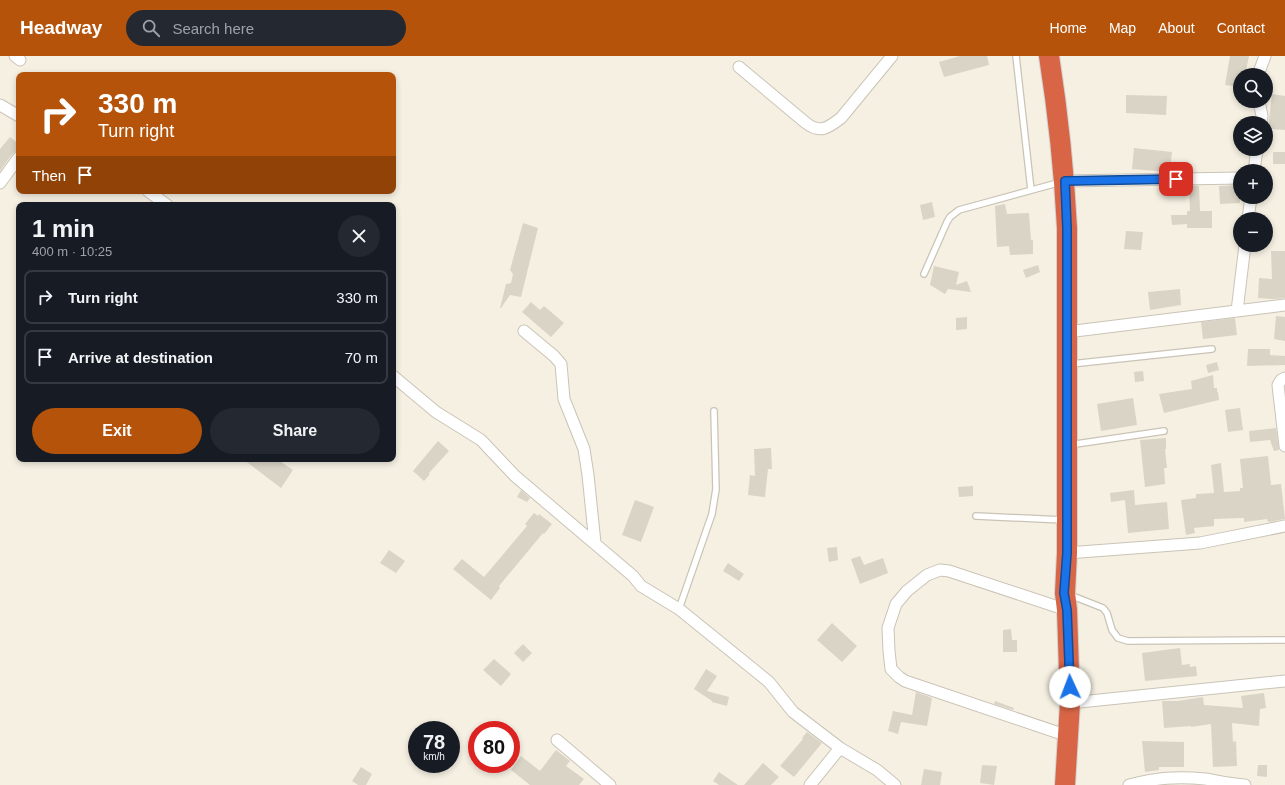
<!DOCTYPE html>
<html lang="en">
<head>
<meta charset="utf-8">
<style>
  :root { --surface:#171b24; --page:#242831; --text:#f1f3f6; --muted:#9ea1a6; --line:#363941; --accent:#b45309 }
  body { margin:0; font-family:Helvetica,sans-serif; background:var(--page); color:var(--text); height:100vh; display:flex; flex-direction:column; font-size:15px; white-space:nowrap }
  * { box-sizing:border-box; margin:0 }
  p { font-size:13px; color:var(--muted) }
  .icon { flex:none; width:22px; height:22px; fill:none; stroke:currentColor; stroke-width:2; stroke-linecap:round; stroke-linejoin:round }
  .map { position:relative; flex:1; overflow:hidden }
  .panel { position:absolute; left:16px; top:146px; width:380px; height:260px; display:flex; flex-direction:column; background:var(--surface); border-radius:8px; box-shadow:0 2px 6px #0003 }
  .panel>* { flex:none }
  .banner { position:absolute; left:16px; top:16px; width:380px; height:122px; border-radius:8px; box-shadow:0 2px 6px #0003; background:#b45309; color:#fff; overflow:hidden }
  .buttons { position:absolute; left:1233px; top:12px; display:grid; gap:8px }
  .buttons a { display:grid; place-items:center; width:40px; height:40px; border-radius:50%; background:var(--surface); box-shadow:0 2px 6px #0003; font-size:20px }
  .speed { position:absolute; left:408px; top:665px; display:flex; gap:8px; font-size:20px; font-weight:700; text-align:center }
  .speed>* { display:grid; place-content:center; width:52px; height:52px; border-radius:50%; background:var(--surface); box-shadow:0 2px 6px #0003; line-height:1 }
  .speed small { font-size:10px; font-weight:400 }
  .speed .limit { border:6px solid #d22; background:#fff; color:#111 }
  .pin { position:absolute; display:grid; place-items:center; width:34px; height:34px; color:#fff; margin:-17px; border-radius:8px; box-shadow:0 2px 6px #0006 }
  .me { position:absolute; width:44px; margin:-22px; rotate:358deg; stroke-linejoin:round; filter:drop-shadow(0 0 3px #0008) }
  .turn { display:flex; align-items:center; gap:14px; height:84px; padding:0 16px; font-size:18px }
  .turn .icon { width:52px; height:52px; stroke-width:2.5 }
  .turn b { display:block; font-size:28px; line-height:34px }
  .then { display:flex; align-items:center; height:38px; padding:0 16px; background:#0003; gap:8px; font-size:15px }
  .round { display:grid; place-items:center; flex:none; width:42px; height:42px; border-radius:21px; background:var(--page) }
  .head { display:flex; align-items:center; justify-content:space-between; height:68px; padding:0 16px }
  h1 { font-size:24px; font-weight:700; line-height:30px }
  .primary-button { display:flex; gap:8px; margin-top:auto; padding:8px 16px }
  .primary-button a { flex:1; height:46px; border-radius:24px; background:var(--accent); color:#fff; font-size:16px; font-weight:700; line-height:46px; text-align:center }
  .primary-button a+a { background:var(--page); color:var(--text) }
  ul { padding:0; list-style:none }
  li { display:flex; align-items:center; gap:12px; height:54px; margin:0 8px 6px; padding:0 8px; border:2px solid var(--line); border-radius:8px }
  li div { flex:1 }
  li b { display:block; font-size:15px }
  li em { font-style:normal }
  header { display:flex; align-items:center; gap:24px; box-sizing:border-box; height:56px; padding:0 20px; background:var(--accent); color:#fff }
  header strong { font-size:19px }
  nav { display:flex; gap:22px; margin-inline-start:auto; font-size:14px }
  .search { width:280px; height:36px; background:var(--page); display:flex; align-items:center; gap:10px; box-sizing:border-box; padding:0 14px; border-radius:22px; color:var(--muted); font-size:15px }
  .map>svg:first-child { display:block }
  .building { fill:#dad4c7 }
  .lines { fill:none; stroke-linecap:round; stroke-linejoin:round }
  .lane-casing { stroke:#cac4b7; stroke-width:8 }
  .street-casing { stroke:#cac4b7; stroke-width:13 }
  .highway-casing { stroke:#d2d2d1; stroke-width:22 }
  .lane { stroke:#fff; stroke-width:5.5 }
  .street { stroke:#fff; stroke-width:11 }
  .highway { stroke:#d86546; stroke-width:20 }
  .route-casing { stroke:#114b97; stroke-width:10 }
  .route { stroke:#1a73e8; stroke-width:7 }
</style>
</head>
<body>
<header>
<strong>Headway</strong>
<div class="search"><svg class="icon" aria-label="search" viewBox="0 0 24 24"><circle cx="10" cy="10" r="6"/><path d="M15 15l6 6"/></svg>Search here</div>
<nav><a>Home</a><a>Map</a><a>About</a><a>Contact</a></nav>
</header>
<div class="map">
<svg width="1285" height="729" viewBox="0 0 1285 729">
  <rect width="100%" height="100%" fill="#f5f0e2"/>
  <path class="building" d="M960 0H987L989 9 944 21 939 6Z
    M1230 0H1249L1245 19H1240V31L1225 29Z
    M1272 38 1285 40V74L1268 73Z
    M1126 39 1167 40 1166 59 1126 57Z
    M10 81 19 88V94L13 97 0 115V93Z
    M1134 92 1172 96 1170 116 1132 113Z
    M1273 96H1285V108H1273Z
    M1240 129V147L1220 148 1219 130Z
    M1189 130H1199L1200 155H1212V172H1187V168L1172 169 1171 159H1187V155H1190Z
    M932 146 935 161 923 164 920 149Z
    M1005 148 1007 158 1029 157 1031 184H1033V198L1010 199 1009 190 997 191 995 150Z
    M523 167 538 172 521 241 510 239 501 252H500L506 228 511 227 513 218 510 214Z
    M1126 175 1143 176 1141 194 1124 193Z
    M1271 195H1285V242L1274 243 1258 242 1259 222 1272 223Z
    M1038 209 1040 216 1026 222 1023 214Z
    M934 210 959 216 956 229 967 225 971 236 948 233 945 238 930 229Z
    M1180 233 1181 249 1150 254 1148 236Z
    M531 246 540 254 544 250 564 267 551 281 522 256Z
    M1276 260 1285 261V285L1274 283Z
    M967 261V273L956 274V262Z
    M1235 262 1237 279 1203 283 1201 266Z
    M1248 293H1270V299L1285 300V309L1247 310Z
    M1217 306 1219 314 1208 317 1206 309Z
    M1143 315 1144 325 1135 326 1134 316Z
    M1213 319 1214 332H1217V336H1218L1219 344 1164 357 1159 338 1192 333 1191 325Z
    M1133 342 1137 369 1101 375 1097 348Z
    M1240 352 1243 374 1228 376 1225 354Z
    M1276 372 1279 394 1274 395 1270 384 1250 386 1249 375Z
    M1166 382V393H1165L1167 412H1164L1165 428 1145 431 1140 384Z
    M438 385 449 395 429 417 430 418 424 425 413 415Z
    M771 392 772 413H768L765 441 748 439 750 419 755 420 754 393Z
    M1268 400 1271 429 1281 428 1285 463 1268 466 1267 463 1244 466V462L1214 463V470L1194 472 1195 477 1186 479 1181 444 1196 442V438L1214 437 1211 409 1221 407 1224 436 1240 435V432H1243L1240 403Z
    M243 403H277L293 414 281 432Z
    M973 430V440L959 441 958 431Z
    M521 434 530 442 527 446 517 441Z
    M1134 434 1135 449 1167 446 1169 473 1128 477 1125 444 1111 446 1110 437Z
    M635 444 654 451 641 486 622 479Z
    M534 457 538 460 539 458 552 468 544 478 543 477 499 530 500 532 491 544 453 513 462 503 484 521 527 470 525 468Z
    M837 491 838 504 829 506 827 492Z
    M389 494 405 505 396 517 380 507Z
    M860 500 864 509 883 502 888 517 860 528 851 503Z
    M728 507 744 518 739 525 723 515Z
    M832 567 857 590 842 606 817 584Z
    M1011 573 1012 584H1017V596H1003V574Z
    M523 588 532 597 523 606 514 597Z
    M1180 592 1182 609 1190 608V611L1196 610 1197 620 1145 625 1142 597Z
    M494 603 511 618 501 630 483 614Z
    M706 613 717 620 707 635 729 641 727 650 712 646V645L694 633Z
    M916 636 932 642 927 670 901 666 898 678 888 675 893 655 912 659Z
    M1264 637 1266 652 1260 653 1259 670 1232 667 1233 686 1236 685 1237 710 1213 711 1211 668 1191 671V670L1164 672 1162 645H1178L1203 641 1204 649 1243 652 1241 640Z
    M995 645 1014 652 1013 654 994 648Z
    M807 676 822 687 794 721 780 710 803 683 802 682Z
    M1142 685 1184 686V711H1159V714L1145 716Z
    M556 694 570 705 566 710 584 723 579 729H530L511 714 521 700 540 715Z
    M763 707 779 721 771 729H744Z
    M982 709 997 710 994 729 980 727Z
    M1258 709H1267V721L1257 720Z
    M361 711 372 718 366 729H358L352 725Z
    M924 713 942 716 940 729H921Z
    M719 716 738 729H719L713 725Z"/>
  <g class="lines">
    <g class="lane-casing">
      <path id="lane" d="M1016 0 1031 134
        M924 218 947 166 950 161 959 154 1061 126
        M1071 308 1212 293
        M1069 389 1164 375
        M976 460 1063 464
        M1070 539 1103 552 1107 557 1112 574 1118 582 1128 585 1285 584
        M679 553 712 458 716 433 714 355"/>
    </g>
    <g class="street-casing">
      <path id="street" d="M15 0 20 4
        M739 11 806 67C820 78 828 72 841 62L892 0
        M1258 19 1265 0
        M1259 45 1262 60 1261 67
        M0 49 19 60
        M1254 115 1257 93
        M1065 125 1240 122
        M0 127 19 101
        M148 135 167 149
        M1248 163 1251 141
        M1237 255 1245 189
        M524 275 554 300 561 308 564 343 584 393 588 419 595 487
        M1067 276 1285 249
        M393 320 436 356 481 384 515 420 633 520 641 530 679 553 769 626 793 656 840 692 877 714 895 729
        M1285 322 1281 324 1278 329 1285 390
        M1067 497 1200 487 1285 470
        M1067 554 949 515 940 514 927 519 907 535 896 548 888 572 889 595 891 613 899 621 905 625 1068 680
        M1070 647 1285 625
        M557 684 610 729
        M810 729 840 692
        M1129 729C1156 722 1177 720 1205 723 1218 725 1231 728 1245 729"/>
    </g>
    <g class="highway-casing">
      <path id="highway" d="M1049 0C1058 57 1064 114 1067 172V497L1065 537 1067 554 1070 647 1065 729"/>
    </g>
    <use href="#lane" class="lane"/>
    <use href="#street" class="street"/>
    <use href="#highway" class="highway"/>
  </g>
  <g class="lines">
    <g class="route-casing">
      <path id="route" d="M1070 631 1067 554 1064 537 1067 497V172L1065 125 1176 123"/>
    </g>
    <use href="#route" class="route"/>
  </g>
</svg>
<div class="buttons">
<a><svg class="icon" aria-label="search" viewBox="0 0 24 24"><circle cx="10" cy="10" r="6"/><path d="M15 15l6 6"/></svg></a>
<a><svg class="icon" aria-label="layers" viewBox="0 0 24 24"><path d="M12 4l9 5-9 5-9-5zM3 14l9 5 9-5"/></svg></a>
<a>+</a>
<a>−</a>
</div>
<div class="speed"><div>78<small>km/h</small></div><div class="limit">80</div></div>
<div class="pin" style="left:1176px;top:123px;background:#d93025"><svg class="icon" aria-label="arrive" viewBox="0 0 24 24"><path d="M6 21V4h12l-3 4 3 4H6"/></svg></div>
<svg class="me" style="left:1070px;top:631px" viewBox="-20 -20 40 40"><circle r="19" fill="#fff"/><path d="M0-13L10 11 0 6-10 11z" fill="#1a73e8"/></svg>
<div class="banner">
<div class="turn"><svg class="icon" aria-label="right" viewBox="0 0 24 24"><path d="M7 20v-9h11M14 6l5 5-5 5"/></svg><div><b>330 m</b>Turn right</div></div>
<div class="then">Then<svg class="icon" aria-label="arrive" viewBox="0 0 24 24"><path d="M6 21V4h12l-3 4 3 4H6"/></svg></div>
</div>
<section class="panel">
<div class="head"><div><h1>1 min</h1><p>400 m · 10:25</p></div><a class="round"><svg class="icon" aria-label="close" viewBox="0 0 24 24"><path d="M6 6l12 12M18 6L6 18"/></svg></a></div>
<ul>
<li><svg class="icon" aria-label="right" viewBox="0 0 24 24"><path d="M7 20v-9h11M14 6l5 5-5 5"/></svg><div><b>Turn right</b></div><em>330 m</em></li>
<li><svg class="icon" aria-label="arrive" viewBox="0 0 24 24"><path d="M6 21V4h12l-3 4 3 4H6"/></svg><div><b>Arrive at destination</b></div><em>70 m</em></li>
</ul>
<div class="primary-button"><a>Exit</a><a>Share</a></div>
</section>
</div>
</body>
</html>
